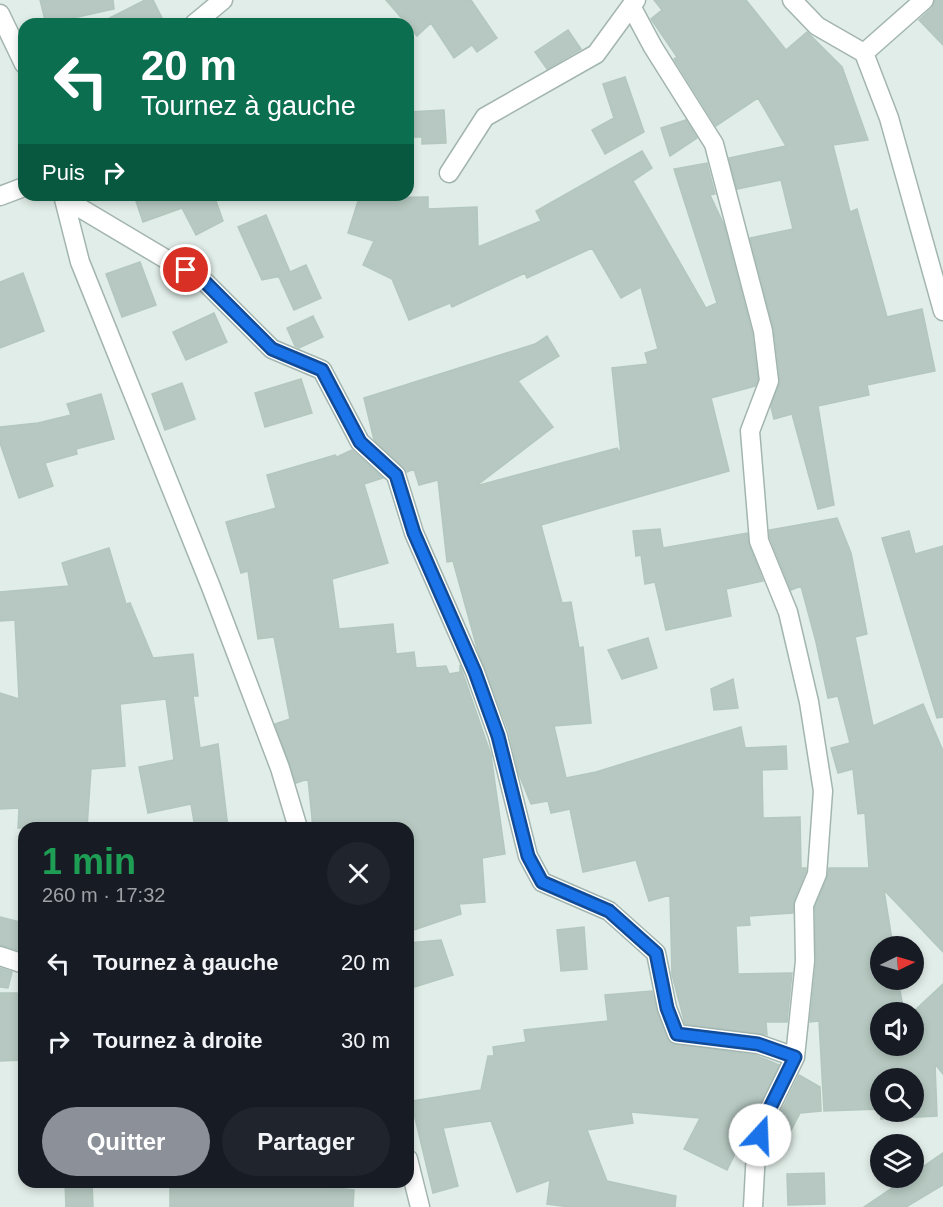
<!DOCTYPE html>
<html lang="fr">
<head>
<meta charset="utf-8">
<style>
  :root { --surface:#171b24; --page:#20242c; --text:#f1f3f6; --muted:#9ea1a6; --accent:#8c9099 }
  body { margin:0; font-family:Helvetica,sans-serif; background:var(--page); color:var(--text); height:100vh; display:flex; flex-direction:column; font-size:22px; white-space:nowrap }
  * { box-sizing:border-box; margin:0 }
  p { font-size:20px; color:var(--muted) }
  .icon { flex:none; width:33px; height:33px; fill:none; stroke:currentColor; stroke-width:2; stroke-linecap:round; stroke-linejoin:round }
  .map { position:relative; flex:1; overflow:hidden }
  .drawer { position:absolute; left:18px; top:822px; width:396px; height:366px; display:flex; flex-direction:column; background:var(--surface); border-radius:18px; box-shadow:0 3px 9px #0003 }
  .drawer>* { flex:none }
  .guide { position:absolute; left:18px; top:18px; width:396px; height:183px; border-radius:18px; box-shadow:0 3px 9px #0003; background:#0b6e4f; color:#fff; overflow:hidden }
  .needle { width:39px; rotate:85deg }
  .tools { position:absolute; left:870px; top:936px; display:grid; gap:12px }
  .tools a { display:grid; place-items:center; width:54px; height:54px; border-radius:50%; background:var(--surface); box-shadow:0 3px 9px #0003; font-size:30px }
  .pin { position:absolute; display:grid; place-items:center; width:51px; height:51px; color:#fff; margin:-26px; border:3px solid #fff; border-radius:50%; box-shadow:0 2px 6px #0007 }
  .me { position:absolute; width:66px; margin:-33px; rotate:20deg; stroke-linejoin:round; filter:drop-shadow(0 0 4px #0008) }
  .turn { display:flex; align-items:center; gap:21px; height:126px; padding:0 24px; font-size:27px }
  .turn .icon { width:78px; height:78px; stroke-width:2.5 }
  .turn b { display:block; font-size:42px; line-height:51px }
  .then { display:flex; align-items:center; height:57px; padding:0 24px; background:#0003; gap:12px; font-size:22px }
  .round { display:grid; place-items:center; flex:none; width:63px; height:63px; border-radius:32px; background:var(--page) }
  .summary { display:flex; align-items:center; justify-content:space-between; height:102px; padding:0 24px }
  h1 { font-size:36px; font-weight:600; line-height:45px; color:#1e9e55 }
  .action { display:flex; gap:12px; margin-top:auto; padding:12px 24px }
  .action a { flex:1; height:69px; border-radius:36px; background:var(--accent); color:#fff; font-size:24px; font-weight:600; line-height:69px; text-align:center }
  .action a+a { background:var(--page); color:var(--text) }
  ul { padding:0; list-style:none }
  li { display:flex; align-items:center; gap:18px; height:78px; padding:0 24px }
  li div { flex:1 }
  li b { display:block; font-size:22px }
  li em { font-style:normal }
  .map>svg:first-child { display:block }
  .building { fill:#b6c8c1; stroke:#b3c7bf; stroke-width:1.5 }
  .lines { fill:none; stroke-linecap:round; stroke-linejoin:round }
  .minor-casing { stroke:#a3b5af; stroke-width:21 }
  .minor { stroke:#fff; stroke-width:18 }
  .route-casing { stroke:#114b97; stroke-width:15 }
  .route { stroke:#1a73e8; stroke-width:10 }
</style>
</head>
<body>
<div class="map">
<svg width="943" height="1207" viewBox="0 0 943 1207">
  <rect width="100%" height="100%" fill="#e1ede8"/>
  <path class="building" d="M40 0H113L114 9 46 24Z
    M145 0H153L165 24H98Z
    M386 0H471L497 38 477 52 472 45 454 58 431 23 417 36Z
    M654 0H746L786 50 807 32 842 67 868 140 833 145 850 212 857 209 887 317 922 309 935 371 867 385 869 395 818 406 834 505 818 509 792 414 774 419 771 407 780 380 774 330 750 238 793 229 781 180 737 189 729 158 786 146 758 98 716 126 674 59 677 57 651 19 662 10Z
    M935 0H943V45L919 20 932 8Z
    M568 30 581 49 547 69 535 52Z
    M625 77 644 132 605 154 592 130 614 118 603 84Z
    M444 110 446 143 422 144V137H408V112Z
    M686 120 697 138 670 156 661 128Z
    M642 151 652 168 633 181 706 308 717 303 674 169 707 163 715 194 710 195 724 225 752 333 758 380 755 386 711 398 729 471 541 525 562 603 571 602 579 648 583 647 591 723 554 726 566 778 596 772 741 727 745 748 786 746 787 769 762 770 763 818 800 817 801 868H806V871L794 901 793 913 749 916 750 925 736 926 738 974 792 973 787 1022H766L767 1035 685 1024 672 975 670 895 649 901 636 860 583 872 570 809 551 813 548 801 531 804 518 772 509 732 477 648 453 561 447 562 438 480 419 485 414 469 407 472 374 440 364 398 535 344 547 336 559 356 518 381 553 427 476 486 617 448 621 454 612 368 648 364 645 353 658 349 641 287 621 298 592 248 527 278 525 273 452 307 450 303 409 320 392 279 363 265 374 241 348 233 359 198 428 197V209L477 207 478 247 541 221 536 211Z
    M134 195H214L223 221 196 235 182 208 143 222Z
    M266 215 290 272 306 265 321 298 294 310 279 277 281 276 262 280 238 227Z
    M140 262 156 305 122 317 106 274Z
    M23 273 44 331 0 348V282Z
    M214 313 227 342 186 360 173 332Z
    M313 316 323 337 299 348 295 346 287 328Z
    M301 379 312 413 265 427 255 393Z
    M182 383 195 419 165 430 152 394Z
    M101 394 114 439 76 449 77 454 45 463 53 486 19 498 0 443V427L38 423 71 415 67 404Z
    M352 450 383 478 364 484 388 563 332 579 339 629 393 624 396 654 414 652 416 668 446 666 449 674 460 672V665L491 755 505 854 482 858 485 902 459 904 461 914 408 932V828H313L308 779 296 783 275 724 290 719 274 637 258 639 248 571 241 573 226 522 276 508 267 475 335 455 337 457Z
    M837 518 851 553 867 634 855 637 873 726 923 704 943 751V952L884 890 893 946H880V980H898L904 1012H880V1046H914L913 1012 943 984V1074L935 1064 937 1116 881 1119V1112H914V1078H880V1109L824 1111 819 1021 810 1022 816 962 815 907 827 878 829 868H869L865 813 858 814 853 769 838 773 831 748 850 743 838 696 828 698 816 642 801 586 791 590 770 538 769 530Z
    M660 529 663 548 747 533 749 545 763 581 726 589 731 616 666 630 655 582 645 584 641 555 636 556 633 531Z
    M909 531 915 554 943 546V717L937 718 882 538Z
    M109 548 126 604 130 603 153 658 193 654 198 696H193L200 748 218 744 228 828H195L191 804 148 813 139 767 174 760 166 699 120 704 125 766 91 769 87 828H18L19 808 0 809V693L19 699 15 620 0 621V592L69 586 62 563Z
    M648 638 657 668 622 679 608 650Z
    M733 679 738 708 714 710 711 689Z
    M0 917 24 923 18 950 0 945Z
    M584 927 587 969 561 971 557 930Z
    M441 940 453 975 408 989V943Z
    M0 968 12 972 8 988 0 987Z
    M652 991 657 1012 671 1043 755 1055 779 1065 751 1126 749 1125 727 1170 684 1149 700 1118 631 1112 633 1123 587 1130 607 1181 676 1196 675 1207H570L547 1204 550 1180 517 1192 491 1121 443 1128 458 1186 433 1193 411 1101 481 1090 488 1056H494L493 1047 526 1042 524 1030 608 1021 605 995Z
    M0 993H24V1060L0 1061Z
    M799 1075 820 1087 821 1111 800 1113 784 1144 771 1137 776 1122Z
    M943 1153V1185L906 1207H864L907 1178H914V1173Z
    M824 1173 825 1204 788 1205 787 1174Z
    M65 1182H92L93 1207H66Z
    M276 1182 354 1190 353 1207H170V1184Z"/>
  <g class="lines">
    <g class="minor-casing">
      <path id="minor" d="M636 0 631 6 653 47 714 144 763 331 769 381 750 431 759 541 788 612 809 702 823 791 817 874 804 905 805 961 795 1057 765 1118 756 1151 753 1207
        M792 0 817 26 864 53 889 118 943 311
        M0 14 24 64
        M194 24 223 0
        M864 53 924 0
        M449 173 485 117 596 54 631 6
        M63 195 80 262 211 587 280 768 298 828
        M0 196 24 187
        M65 199 206 283 272 349 322 370 360 442 396 475 414 533 475 672 498 736 528 856 542 882 609 911 656 953 667 1008 677 1034 758 1044 795 1057
        M0 956 24 964
        M408 1159 420 1207"/>
    </g>
    <use href="#minor" class="minor"/>
  </g>
  <g class="lines">
    <g class="route-casing">
      <path id="route" d="M186 270 206 283 272 349 322 370 360 442 396 475 414 533 475 672 498 736 528 856 542 882 609 911 656 953 667 1008 677 1034 758 1044 795 1057 765 1118 760 1135"/>
    </g>
    <use href="#route" class="route"/>
  </g>
</svg>
<div class="tools">
<a><svg class="needle" viewBox="-14 -14 28 28"><path d="M0-13l5 13h-10z" fill="#e53935"/><path d="M0 13l5-13h-10z" fill="#9ea1a6"/></svg></a>
<a><svg class="icon" aria-label="sound" viewBox="0 0 24 24"><path d="M4 9h4l5-4v14l-5-4H4zM17 9q2 3 0 6"/></svg></a>
<a><svg class="icon" aria-label="search" viewBox="0 0 24 24"><circle cx="10" cy="10" r="6"/><path d="M15 15l6 6"/></svg></a>
<a><svg class="icon" aria-label="layers" viewBox="0 0 24 24"><path d="M12 4l9 5-9 5-9-5zM3 14l9 5 9-5"/></svg></a>
</div>
<div class="pin" style="left:186px;top:270px;background:#d93025"><svg class="icon" aria-label="arrive" viewBox="0 0 24 24"><path d="M6 21V4h12l-3 4 3 4H6"/></svg></div>
<svg class="me" style="left:760px;top:1135px" viewBox="-20 -20 40 40"><circle r="19" fill="#fff"/><path d="M0-13L10 11 0 6-10 11z" fill="#1a73e8"/></svg>
<div class="guide">
<div class="turn"><svg class="icon" aria-label="left" viewBox="0 0 24 24"><path d="M17 20v-9H6M10 6l-5 5 5 5"/></svg><div><b>20 m</b>Tournez à gauche</div></div>
<div class="then">Puis<svg class="icon" aria-label="right" viewBox="0 0 24 24"><path d="M7 20v-9h11M14 6l5 5-5 5"/></svg></div>
</div>
<section class="drawer">
<div class="summary"><div><h1>1 min</h1><p>260 m · 17:32</p></div><a class="round"><svg class="icon" aria-label="close" viewBox="0 0 24 24"><path d="M6 6l12 12M18 6L6 18"/></svg></a></div>
<ul>
<li><svg class="icon" aria-label="left" viewBox="0 0 24 24"><path d="M17 20v-9H6M10 6l-5 5 5 5"/></svg><div><b>Tournez à gauche</b></div><em>20 m</em></li>
<li><svg class="icon" aria-label="right" viewBox="0 0 24 24"><path d="M7 20v-9h11M14 6l5 5-5 5"/></svg><div><b>Tournez à droite</b></div><em>30 m</em></li>
</ul>
<div class="action"><a>Quitter</a><a>Partager</a></div>
</section>
</div>
</body>
</html>
